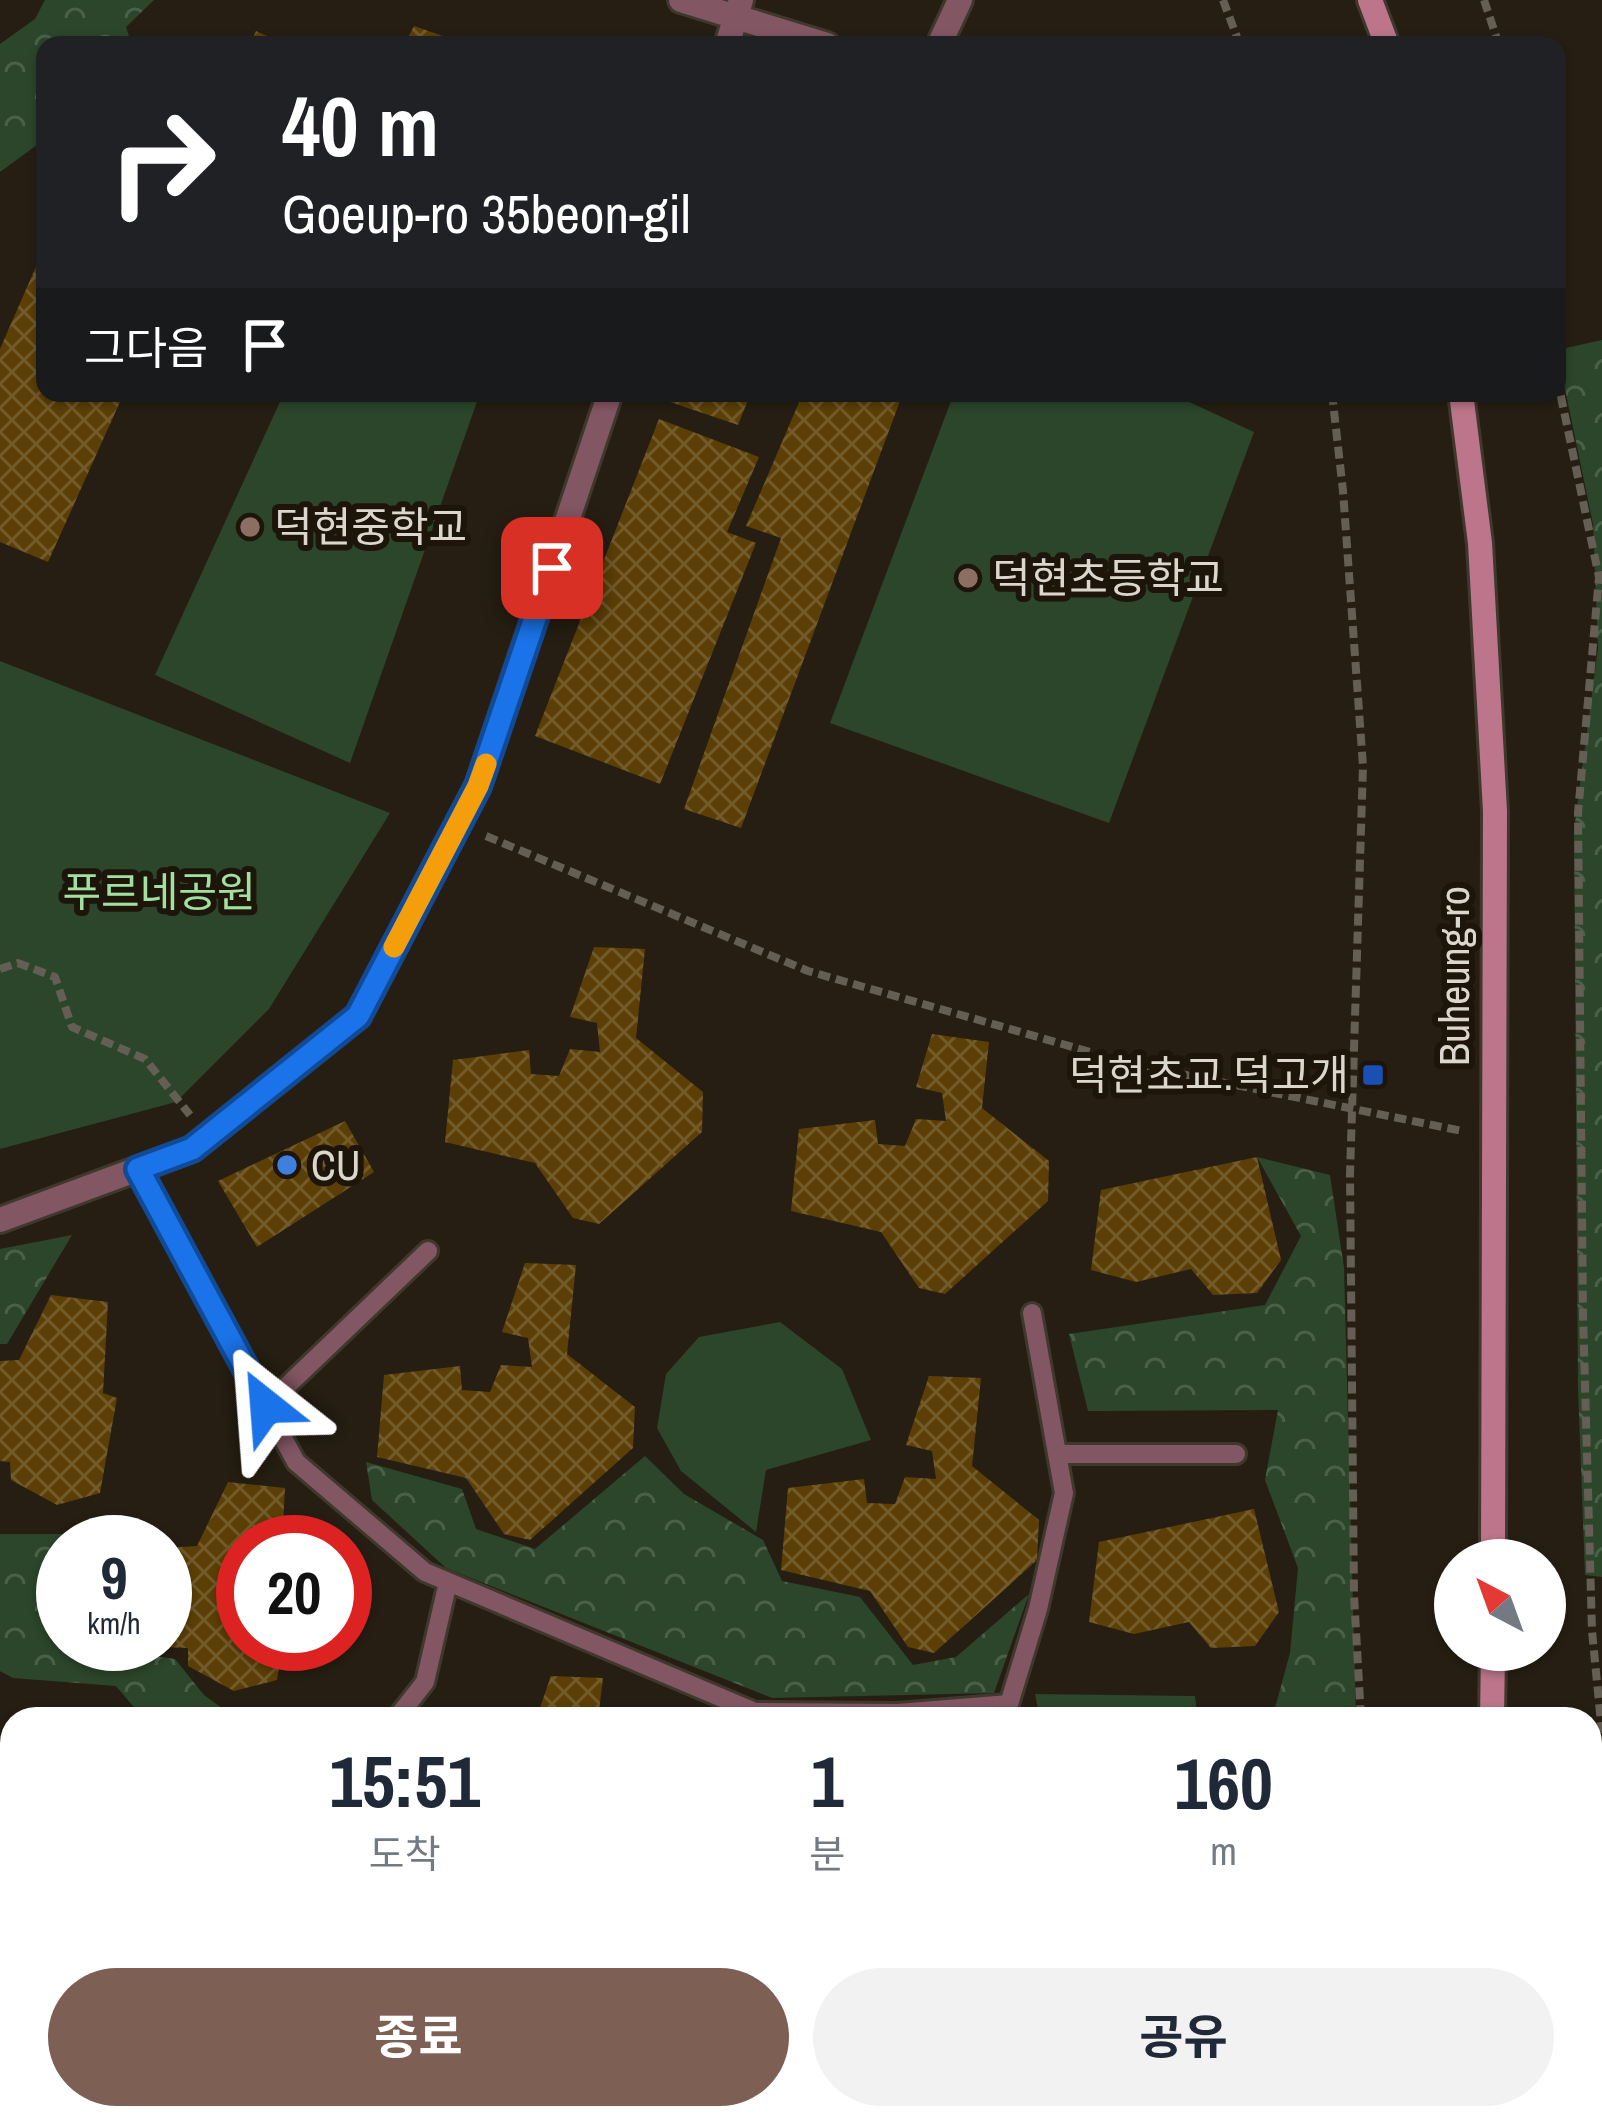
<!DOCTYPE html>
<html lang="ko">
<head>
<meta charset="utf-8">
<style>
  :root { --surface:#fff; --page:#f2f2f3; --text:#1f2937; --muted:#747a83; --accent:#7d5f54 }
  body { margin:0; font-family:"Archivo Narrow","Noto Sans KR",sans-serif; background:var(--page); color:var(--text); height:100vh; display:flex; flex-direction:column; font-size:45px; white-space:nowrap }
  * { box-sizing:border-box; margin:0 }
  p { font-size:39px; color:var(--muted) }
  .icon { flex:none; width:66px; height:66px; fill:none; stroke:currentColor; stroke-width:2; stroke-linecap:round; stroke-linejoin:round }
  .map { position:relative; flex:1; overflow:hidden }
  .panel { position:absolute; left:0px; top:1707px; width:1602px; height:423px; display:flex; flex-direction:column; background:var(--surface); border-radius:36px 36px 0 0; box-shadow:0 3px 9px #0004 }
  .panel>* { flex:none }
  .hud { position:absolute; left:36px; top:36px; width:1530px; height:366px; border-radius:24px; box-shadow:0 3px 9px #0004; background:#202124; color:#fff; overflow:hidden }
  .needle { width:78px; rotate:319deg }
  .tools { position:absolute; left:1434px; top:1539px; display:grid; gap:24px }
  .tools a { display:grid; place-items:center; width:132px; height:132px; border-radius:50%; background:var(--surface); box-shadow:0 3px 9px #0004; font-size:60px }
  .speed { position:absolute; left:36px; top:1515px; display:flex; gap:24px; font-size:60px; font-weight:700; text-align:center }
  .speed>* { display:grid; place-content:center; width:156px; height:156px; border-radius:50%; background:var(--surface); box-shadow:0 3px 9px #0004; line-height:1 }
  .speed small { font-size:30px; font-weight:400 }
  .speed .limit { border:18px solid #d22; background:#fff; color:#111 }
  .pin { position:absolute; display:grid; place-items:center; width:102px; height:102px; color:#fff; margin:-51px; border-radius:24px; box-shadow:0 6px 18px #0006 }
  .me { position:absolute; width:132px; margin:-66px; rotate:332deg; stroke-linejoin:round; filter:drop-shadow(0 0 9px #0008) }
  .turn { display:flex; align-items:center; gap:42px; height:252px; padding:0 48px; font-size:54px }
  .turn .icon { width:156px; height:156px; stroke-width:2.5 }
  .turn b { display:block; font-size:84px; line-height:102px }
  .then { display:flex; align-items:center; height:114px; padding:0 48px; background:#0003; gap:24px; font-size:45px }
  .eta { display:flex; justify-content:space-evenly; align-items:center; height:204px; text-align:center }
  .eta b { font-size:72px; font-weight:700; line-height:84px }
  .action { display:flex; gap:24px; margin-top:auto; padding:24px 48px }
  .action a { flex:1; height:138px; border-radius:72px; background:var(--accent); color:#fff; font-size:48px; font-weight:700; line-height:138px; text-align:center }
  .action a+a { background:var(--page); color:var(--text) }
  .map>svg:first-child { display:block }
  .forest { fill:url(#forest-crowns) }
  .park { fill:#2b462b }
  .building { fill:url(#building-cross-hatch) }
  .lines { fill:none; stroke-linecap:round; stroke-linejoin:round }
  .lane-casing { stroke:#3f382c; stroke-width:24 }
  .street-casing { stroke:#3f382c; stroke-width:30 }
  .secondary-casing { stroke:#3f382c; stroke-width:30 }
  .path { stroke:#655e54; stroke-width:8; stroke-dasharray:12 6; stroke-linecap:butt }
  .lane { stroke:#835663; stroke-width:18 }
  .street { stroke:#835663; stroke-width:24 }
  .secondary { stroke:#bc758a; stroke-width:24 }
  .route-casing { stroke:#114b97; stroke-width:30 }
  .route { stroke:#1a73e8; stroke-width:21 }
  .slow { stroke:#f59e0b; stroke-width:21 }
  .education-dot { fill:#8d6e63; stroke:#1d1509; stroke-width:4.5 }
  .transit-dot { fill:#1a4fb4; stroke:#1d1509; stroke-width:4.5 }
  .shop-dot { fill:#3f7fe0; stroke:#1d1509; stroke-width:4.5 }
  .labels { text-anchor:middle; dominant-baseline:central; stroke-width:12; stroke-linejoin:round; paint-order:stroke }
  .poi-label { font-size:42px; fill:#dbd6ce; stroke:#1d1509; text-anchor:start }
  .park-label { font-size:42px; fill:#a1e0a1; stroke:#1d1509 }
  .street-label { font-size:42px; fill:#dbd6ce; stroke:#1d1509 }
</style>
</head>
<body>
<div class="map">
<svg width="1602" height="2128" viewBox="0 0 1602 2128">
  <defs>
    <pattern id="forest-crowns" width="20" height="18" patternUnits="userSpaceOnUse" patternTransform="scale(3)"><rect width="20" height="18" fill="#2b462b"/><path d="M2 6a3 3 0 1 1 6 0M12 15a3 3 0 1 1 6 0" fill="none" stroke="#496049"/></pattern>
    <pattern id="building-cross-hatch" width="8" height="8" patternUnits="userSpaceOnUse" patternTransform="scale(3)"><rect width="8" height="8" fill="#5b3f06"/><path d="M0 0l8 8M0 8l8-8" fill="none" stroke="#725a29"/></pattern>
  </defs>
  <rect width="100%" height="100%" fill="#261e12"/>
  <path class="forest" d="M45 0H154L126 27 132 45H45V139L0 172V44L35 19Z
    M1602 340V1577L1585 1575 1578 1387 1574 830 1598 648 1593 524 1557 350Z
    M1257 1157 1330 1175 1344 1268 1356 1719H1272L1290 1653 1298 1568 1265 1480 1278 1410 1088 1411 1069 1334 1265 1305 1301 1236Z
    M72 1235 7 1344H0V1249Z
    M645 1456 684 1494 763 1540 782 1581 860 1597 913 1665 956 1657 1029 1594 994 1693 772 1698 446 1568 372 1500 366 1462 462 1489 476 1529 535 1549Z
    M0 1534H103L101 1542H63V1644L175 1659 204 1695 237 1719H144L116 1686 13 1678 0 1671Z"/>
  <path class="park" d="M284 393H480L350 763 155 675Z
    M954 393H1170L1254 432 1109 823 830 723Z
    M0 661 390 813 269 1009 176 1102 0 1149Z
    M780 1322 842 1369 871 1440 766 1470 756 1532 681 1471 657 1428 666 1374 699 1337Z
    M1035 1694 1195 1696 1198 1719H1040Z"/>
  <path class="building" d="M414 26 466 44V45H404Z
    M256 31 287 45H250Z
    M45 246V393H124L48 562 0 542V349Z
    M670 393H763L761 399 750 395 738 425 667 401Z
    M803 393H903L741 828 684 809 781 538 746 526Z
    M659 419 759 457 727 532 756 543 660 784 535 736Z
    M594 947 645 949 636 1038 703 1092 702 1132 599 1224 573 1218 535 1163 445 1142 453 1060 529 1050 531 1074 559 1076 570 1049 600 1052 597 1023 570 1017Z
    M932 1034 989 1042 982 1108 1049 1161 1048 1201 945 1294 919 1288 881 1232 791 1211 799 1129 875 1120 878 1144 905 1146 916 1119 946 1121 942 1093 916 1087Z
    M345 1121 374 1172 257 1247 218 1181Z
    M1257 1157 1281 1260 1257 1293 1213 1295 1191 1269 1136 1282 1091 1270 1101 1190Z
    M525 1263 576 1265 567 1354 635 1407 633 1448 530 1540 504 1534 466 1478 377 1457 384 1375 460 1366 462 1390 490 1392 501 1365 532 1367 528 1338 502 1332Z
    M51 1295 108 1302 103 1393 117 1398 100 1493 57 1505 11 1480 10 1462 0 1461V1361L19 1360Z
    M929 1376 981 1378 972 1466 1039 1520 1037 1560 934 1653 908 1647 870 1591 781 1570 788 1488 864 1479 867 1503 895 1504 905 1477 936 1479 932 1451 906 1445Z
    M228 1482 285 1488 282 1542H243V1644H283L277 1680 234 1691 188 1666V1648L165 1647V1548L197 1546Z
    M1254 1509 1279 1612 1255 1646 1211 1648 1189 1622 1134 1634 1089 1622 1099 1542Z
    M551 1676 603 1678 598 1719H536Z"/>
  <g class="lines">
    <g class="lane-casing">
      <path id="lane" d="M138 1169 296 1462 425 1572 755 1712 898 1713 1009 1704 1038 1609 1064 1493 1032 1313
        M266 1406 428 1251
        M1057 1454H1236
        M396 1719 425 1682 448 1582"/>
    </g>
    <g class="street-casing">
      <path id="street" d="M681 0 827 45
        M727 45 741 0
        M939 45 960 0
        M0 1220 192 1149 358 1016 478 786 610 393"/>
    </g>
    <g class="secondary-casing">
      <path id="secondary" d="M1370 0 1387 45
        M1461 393 1480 543 1495 811 1493 1560
        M1492 1719 1493 1650
        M0 1808 12 1817
        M1590 2039 1602 2053
        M468 2118 503 2128
        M1192 2128 1214 2118
        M1478 2128 1479 2118"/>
    </g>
    <path class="path" d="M1223 0 1240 45
      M1484 0 1499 45
      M1557 378 1599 577 1578 813 1583 1314 1592 1631 1602 1733
      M1332 393 1343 491 1363 766 1350 1174 1354 1595 1361 1719
      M486 836 808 971 1132 1064 1462 1131
      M0 969 18 963 55 977 72 1027 145 1059 190 1115
      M1590 1887 1602 1786
      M1590 1974 1602 2003"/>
    <use href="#lane" class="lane"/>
    <use href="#street" class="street"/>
    <use href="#secondary" class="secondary"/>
  </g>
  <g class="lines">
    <g class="route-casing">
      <path id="route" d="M266 1406 138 1169 192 1149 358 1016 478 786 552 568"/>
    </g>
    <use href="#route" class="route"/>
    <path class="slow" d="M394 947 478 786 486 764"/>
  </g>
  <g class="education-dot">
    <circle cx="250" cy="527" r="12"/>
    <circle cx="968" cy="578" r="12"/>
  </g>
  <rect class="transit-dot" x="1361" y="1063" width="24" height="24" rx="6"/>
  <circle class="shop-dot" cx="287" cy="1165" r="12"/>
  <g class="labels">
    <g class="poi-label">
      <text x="274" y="527">덕현중학교</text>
      <text x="992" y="578">덕현초등학교</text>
      <text x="1349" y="1075" text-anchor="end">덕현초교.덕고개</text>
      <text x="311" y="1165">CU</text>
    </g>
    <g class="park-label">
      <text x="159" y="892">푸르네공원</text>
    </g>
    <g class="street-label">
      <text transform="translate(1454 976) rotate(-90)">Buheung-ro</text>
    </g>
  </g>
</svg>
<div class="tools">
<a><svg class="needle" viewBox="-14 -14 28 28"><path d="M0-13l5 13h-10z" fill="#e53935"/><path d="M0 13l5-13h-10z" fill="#747a83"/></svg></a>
</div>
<div class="speed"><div>9<small>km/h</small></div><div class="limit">20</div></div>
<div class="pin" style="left:552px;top:568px;background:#d93025"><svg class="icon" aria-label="arrive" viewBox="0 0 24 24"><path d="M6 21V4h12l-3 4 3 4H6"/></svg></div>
<svg class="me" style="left:266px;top:1406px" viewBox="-20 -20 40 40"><path d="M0-17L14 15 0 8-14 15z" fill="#1a73e8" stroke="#fff" stroke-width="4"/></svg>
<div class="hud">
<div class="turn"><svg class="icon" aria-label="right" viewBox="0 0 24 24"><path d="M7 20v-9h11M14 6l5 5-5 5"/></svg><div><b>40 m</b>Goeup-ro 35beon-gil</div></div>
<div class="then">그다음<svg class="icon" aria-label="arrive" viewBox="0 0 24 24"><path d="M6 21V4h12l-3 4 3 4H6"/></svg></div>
</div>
<section class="panel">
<div class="eta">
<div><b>15:51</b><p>도착</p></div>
<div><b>1</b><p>분</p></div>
<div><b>160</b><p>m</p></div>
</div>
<div class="action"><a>종료</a><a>공유</a></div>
</section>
</div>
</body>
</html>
